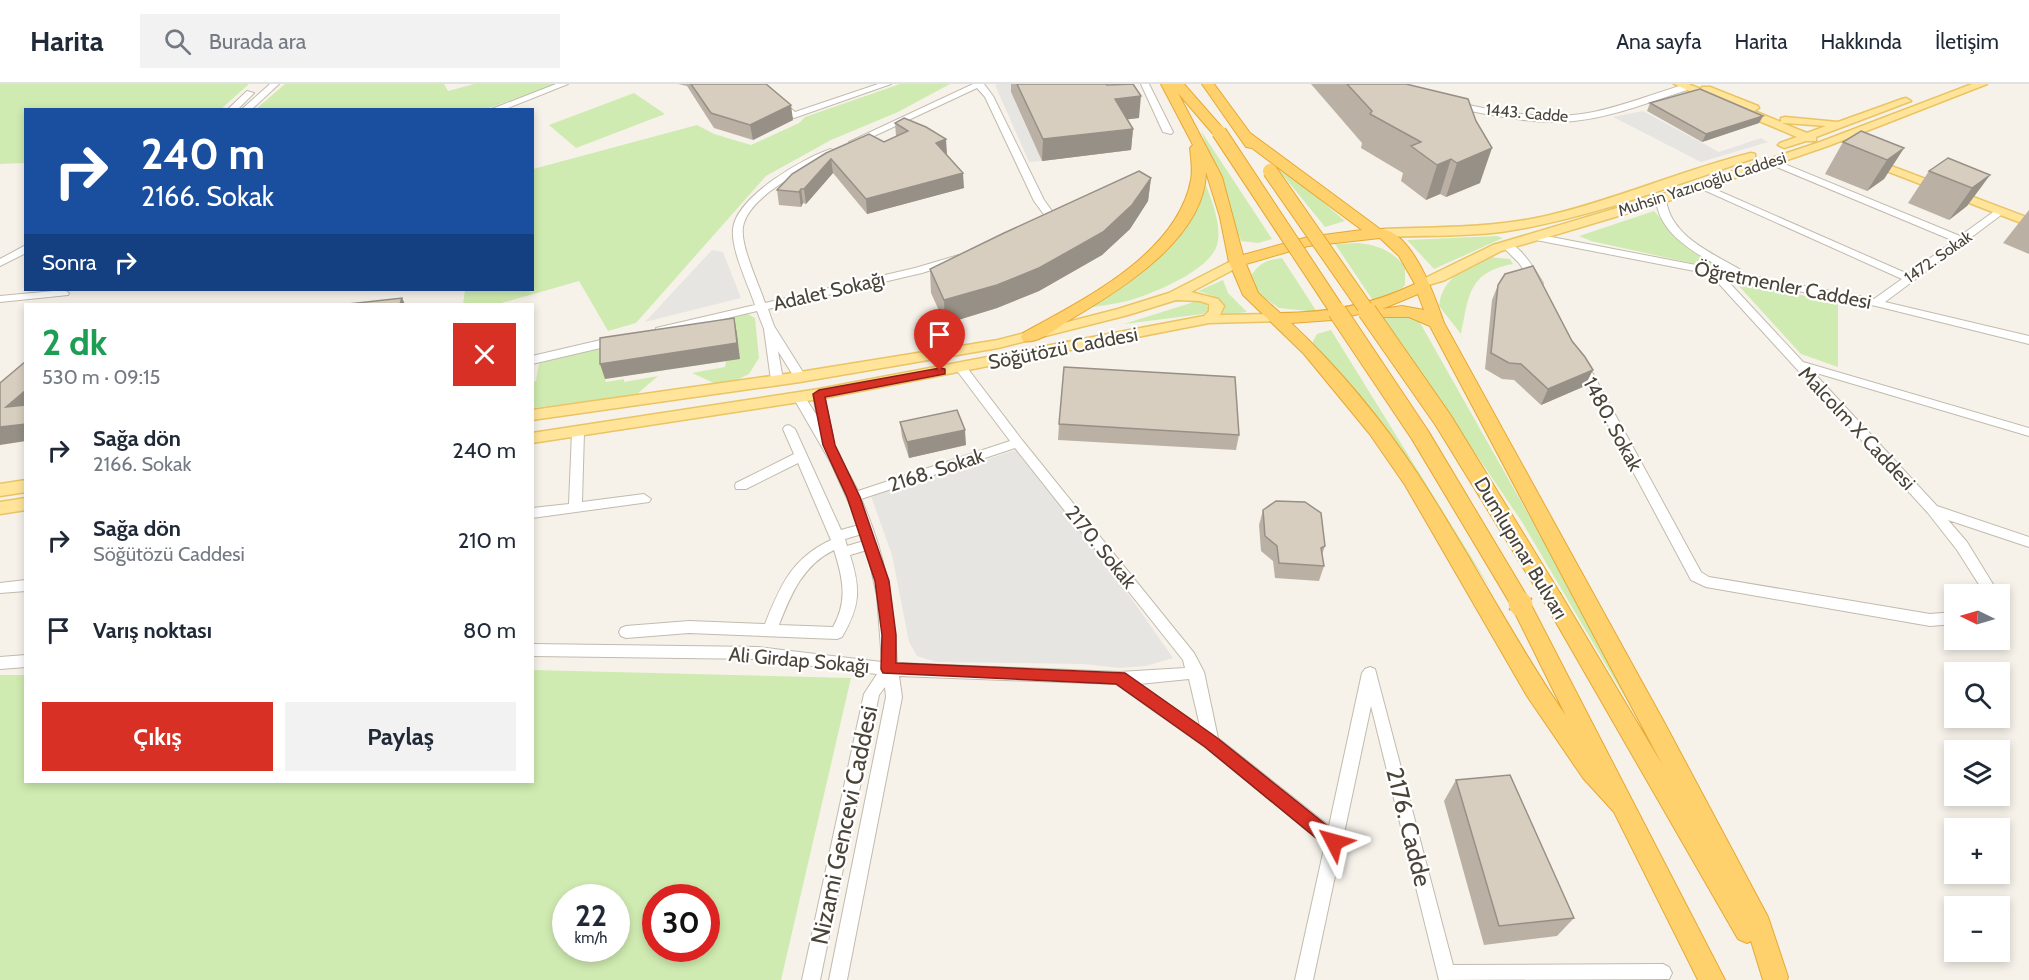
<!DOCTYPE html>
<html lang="tr">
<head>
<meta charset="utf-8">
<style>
  :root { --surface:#fff; --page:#f2f2f3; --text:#1f2937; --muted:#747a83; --line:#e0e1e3; --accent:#d93025 }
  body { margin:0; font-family:Cabin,sans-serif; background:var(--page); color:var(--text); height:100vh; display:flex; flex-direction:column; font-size:22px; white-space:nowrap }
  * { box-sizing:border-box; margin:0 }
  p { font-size:20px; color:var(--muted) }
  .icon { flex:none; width:33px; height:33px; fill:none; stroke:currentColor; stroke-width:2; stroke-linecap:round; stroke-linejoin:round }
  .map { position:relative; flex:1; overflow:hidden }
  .sheet { position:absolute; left:24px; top:219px; width:510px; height:480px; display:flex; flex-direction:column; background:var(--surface); border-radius:0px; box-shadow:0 3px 9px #0003 }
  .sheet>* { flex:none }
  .hud { position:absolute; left:24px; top:24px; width:510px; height:183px; border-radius:0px; box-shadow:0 3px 9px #0003; background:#1a4fa0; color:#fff; overflow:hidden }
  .needle { width:39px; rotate:275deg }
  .tools { position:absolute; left:1944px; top:500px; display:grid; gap:12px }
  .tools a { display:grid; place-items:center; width:66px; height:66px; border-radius:0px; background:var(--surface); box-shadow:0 3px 9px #0003; font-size:30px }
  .speed { position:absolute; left:552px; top:800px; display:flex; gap:12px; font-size:30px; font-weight:700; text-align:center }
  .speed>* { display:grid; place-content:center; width:78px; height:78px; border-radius:50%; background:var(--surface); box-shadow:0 3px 9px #0003; line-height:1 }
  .speed small { font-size:15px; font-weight:400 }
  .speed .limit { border:9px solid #d22; background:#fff; color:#111 }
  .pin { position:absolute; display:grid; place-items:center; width:51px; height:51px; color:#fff; margin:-62px -26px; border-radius:50% 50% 50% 0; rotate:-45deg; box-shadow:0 0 6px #0007 }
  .pin .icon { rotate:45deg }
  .me { position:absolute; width:66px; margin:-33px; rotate:309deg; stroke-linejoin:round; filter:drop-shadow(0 0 4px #0008) }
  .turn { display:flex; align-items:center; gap:21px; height:126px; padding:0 18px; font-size:27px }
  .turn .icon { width:78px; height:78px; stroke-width:2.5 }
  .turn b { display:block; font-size:42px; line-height:51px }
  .then { display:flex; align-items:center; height:57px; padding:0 18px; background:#0003; gap:12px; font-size:22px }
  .round { display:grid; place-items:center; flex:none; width:63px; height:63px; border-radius:0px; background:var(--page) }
  .head { display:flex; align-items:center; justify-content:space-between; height:102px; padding:0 18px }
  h1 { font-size:36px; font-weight:700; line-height:45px; color:#1e9e55 }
  .primary-button { display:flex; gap:12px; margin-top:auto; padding:12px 18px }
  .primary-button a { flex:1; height:69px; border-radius:0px; background:var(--accent); color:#fff; font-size:24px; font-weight:700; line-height:69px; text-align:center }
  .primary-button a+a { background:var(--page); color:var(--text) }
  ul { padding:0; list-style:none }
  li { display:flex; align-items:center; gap:18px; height:90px; padding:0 18px }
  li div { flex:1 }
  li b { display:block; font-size:22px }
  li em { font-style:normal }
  header { display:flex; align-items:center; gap:36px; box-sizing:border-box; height:84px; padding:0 30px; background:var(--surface); border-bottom:2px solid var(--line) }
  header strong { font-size:28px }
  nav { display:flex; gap:33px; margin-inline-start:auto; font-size:21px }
  .search { width:420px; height:54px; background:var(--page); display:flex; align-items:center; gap:15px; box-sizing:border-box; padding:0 21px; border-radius:0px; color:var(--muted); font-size:22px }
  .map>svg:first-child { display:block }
  .green { fill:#d0ebb1; fill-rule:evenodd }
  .parking { fill:#e7e5e1 }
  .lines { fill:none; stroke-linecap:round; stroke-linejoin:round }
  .minor-casing { stroke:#c2bbac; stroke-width:2 }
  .major-casing { stroke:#eac463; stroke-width:3 }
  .highway-casing { stroke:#e6a834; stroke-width:2 }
  .minor { fill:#fff; fill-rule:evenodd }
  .major { fill:#ffe49a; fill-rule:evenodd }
  .highway { fill:#ffd16c; fill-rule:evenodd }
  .highway-bridge-far2-casing { stroke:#e6a834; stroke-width:16; stroke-linecap:butt }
  .highway-bridge-far1-casing { stroke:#e6a834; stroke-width:20; stroke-linecap:butt }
  .highway-bridge-casing { stroke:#e6a834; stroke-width:26; stroke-linecap:butt }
  .highway-bridge-far2 { stroke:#ffd16c; stroke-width:14 }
  .highway-bridge-far1 { stroke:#ffd16c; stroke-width:18 }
  .highway-bridge { stroke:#ffd16c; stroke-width:23 }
  .wall { fill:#bab1a4 }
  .shaded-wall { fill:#979086 }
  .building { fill:#d8cebf; stroke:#979086; stroke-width:1.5 }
  .route { fill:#d93025; stroke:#8d1f18; stroke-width:1.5 }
  .labels { text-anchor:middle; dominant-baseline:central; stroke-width:4.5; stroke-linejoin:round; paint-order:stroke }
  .far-street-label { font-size:16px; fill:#4a4337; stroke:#fff }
  .street-label { font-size:20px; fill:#4a4337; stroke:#fff }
  .near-street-label { font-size:24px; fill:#4a4337; stroke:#fff }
</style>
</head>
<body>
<header>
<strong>Harita</strong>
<div class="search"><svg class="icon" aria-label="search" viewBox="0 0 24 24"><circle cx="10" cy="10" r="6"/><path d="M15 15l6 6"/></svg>Burada ara</div>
<nav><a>Ana sayfa</a><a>Harita</a><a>Hakkında</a><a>İletişim</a></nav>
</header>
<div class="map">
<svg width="2029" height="896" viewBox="0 0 2029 896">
  <rect width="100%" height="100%" fill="#f6f2ea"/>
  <path class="green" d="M0 0H249L221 25 26 26 25 79 0 80Z
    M285 0H444L448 7 474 0H556L486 25H256Z
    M900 0H950L898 28 831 56 766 92 636 239 608 247 579 197 498 220H463L465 206H532L533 85 697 41 714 50 751 61 799 39 805 33Z
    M634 9 665 30 576 64 549 41Z
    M1201 47 1272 155 1258 159 1241 157Z
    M1265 69 1345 137 1325 143Z
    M1202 90C1209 111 1223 139 1217 161 1210 186 1156 208 1134 215 1119 220 1103 221 1088 224L1167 164Z
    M1654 127 1673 148 1717 182 1709 183 1591 157 1579 152Z
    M1497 152 1503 154 1434 185 1407 156Z
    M1358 159C1377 161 1392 166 1405 183V201L1396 211 1372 215 1335 160Z
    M1489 173 1510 175 1513 180C1468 188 1469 212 1461 250L1439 222C1442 193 1466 184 1489 173Z
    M1282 174 1317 228 1279 224 1255 207 1252 190C1261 178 1268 176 1282 174Z
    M1223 196 1228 209 1247 228 1223 231C1223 214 1212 211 1198 207Z
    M1736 199 1838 218V283L1801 270Z
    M1200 216 1206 218 1208 226 1203 230 1124 240Z
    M739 229H746L755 234 759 274 749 290 737 296 716 300 692 289 725 283 726 277 740 275 605 295 606 298 624 295V298L658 292 636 311 533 324 532 298 536 297 539 279Z
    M1382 232 1412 233 1419 237 1660 663 1656 666 1522 438Z
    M1331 246 1491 505 1392 360 1313 263V257L1317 250Z
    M533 586 851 594 781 896H0V591H25L26 698H532ZM566 813H616V864H566ZM656 813H706V864H656Z"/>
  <path class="parking" d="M999 0H1067L1011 8 1042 77 1029 78 995 1Z
    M1643 27 1719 68 1761 54 1768 58 1701 78 1613 33Z
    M712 166 723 168 741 214 645 238Z
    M1016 366 1106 478 1173 574 1146 582 1119 584 1083 580 936 578 917 572 909 558 892 471 871 412Z"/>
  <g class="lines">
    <g class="minor-casing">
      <path id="minor" d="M270 0H279L251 26H241Z
        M556 0H568L503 26H489Z
        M753 0H762L795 28 878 0H891L794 34Z
        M973 0H984L993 12 1044 116 1057 134 1056 136H1048L1034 117 985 13 977 4 857 60 849 58Z
        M1141 0H1149L1173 48 1171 50 1163 48Z
        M1687 0 1690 1V5C1652 17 1614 33 1574 37 1534 41 1493 31 1454 24L1450 21 1454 18C1498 27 1543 37 1588 29 1622 23 1654 9 1687 0Z
        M247 7 254 9 237 26H227Z
        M831 65 836 68 834 70C808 83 748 112 743 143 740 162 759 200 765 219L915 184 959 171 963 172V176L922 189 768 225 774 242 806 293 800 297 796 296 778 267 783 296 777 300 771 296 764 245 757 227 660 250 656 248V244L755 221C748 200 731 166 733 145 736 113 803 74 831 65Z
        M1770 74 1960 152 1996 126 2000 125 2005 128 1885 218 2029 252V260L1876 222 1724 193 1803 278 2029 344V352L1813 288 1937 422 2029 453V463L1948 436 1967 458 1999 510H1985L1957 466 1928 429 1710 190 1536 156 1531 153 1536 150 1727 187C1698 170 1659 152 1656 115L1661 112 1666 115C1670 152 1712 169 1741 186V190L1874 215 1902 195 1695 102 1703 100 1908 190 1954 157 1767 79V75Z
        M1507 158C1523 164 1534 185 1543 199L1542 201H1534L1519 179 1503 163V159Z
        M26 161V169L0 182V175Z
        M64 206 69 209 68 211 0 218V212Z
        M618 252 624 256 622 259 532 280V272Z
        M1581 275 1587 279 1701 488 1709 493 1930 530 1954 528V540L1930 542 1706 503 1691 496 1575 279Z
        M961 280 965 281 1022 356 1194 569 1204 588 1218 654 1329 742 1362 589 1365 585 1370 583 1375 585 1453 881 1663 880 1669 883 1672 889 1669 895 1439 896 1371 622 1313 896H1295L1325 760 1205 663 1116 600 899 592 902 613 847 896H829L886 613 885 603 879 611 820 896H802L864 610 877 590 758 575 532 572V560L758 563 882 578 877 512 867 466 850 471C861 506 860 522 842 553L837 555 689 549 626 554 621 552 619 548 621 544 626 542 689 537 765 540C780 502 792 474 831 456L798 379 746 405H736L735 402 736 399 794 370 783 345 785 342 789 341 795 345 841 446 859 441 831 379 793 313 795 310H803L817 332 813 310 815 307H823L833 353 831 356 858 407 1010 357 955 284ZM1015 364 1183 576 1185 584 1119 588 897 579C893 520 886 470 861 415ZM862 450 864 457 847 462 845 455ZM834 466C843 494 848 517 833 543L779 541C791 510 803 481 834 466ZM1189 595 1200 642 1139 600Z
        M578 344 584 348 582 418 644 410 651 415 649 418 532 434V424L569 420 572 348Z
        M26 496V507L0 509V499Z
        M26 571V583L0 585V573Z"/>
    </g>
    <g class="major-casing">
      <path id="major" d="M1674 0H1688L1701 5 1702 3H1710L1758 22 1759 24 1754 27 1781 38V34L1785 33 1838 38 1902 15 1906 14 1911 17 1816 53V57H1806L1784 64 1778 61 1780 59 1797 53 1738 28 1737 26 1741 23 1720 14 1719 17H1711ZM1782 39H1785L1826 42 1807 49Z
        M1972 0H1987L1828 62 1665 118 1501 167 1445 196 1422 203 1417 202 1415 199 1493 161 1657 112 1820 58Z
        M1751 69 1755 70V74C1672 102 1589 135 1501 148 1462 153 1422 151 1383 153L1377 149 1383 145C1438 143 1492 144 1546 132 1616 116 1682 86 1751 69Z
        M1870 74 2029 134V142L1866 79V75Z
        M1237 174 1242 175 1243 178 1242 181 1191 208 1218 215 1224 222 1220 231 1274 230 1281 234 1279 237 1209 239 819 315 532 359V349L819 305 1204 232 1209 227V220L1200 217 1176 216 1128 231 998 264 800 298 532 336V326L800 288 998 256 1118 225 1169 209Z
        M26 396V408L0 412V400Z
        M26 414V426L0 430V418Z"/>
    </g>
    <g class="highway-casing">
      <path id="highway" d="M1161 0H1184L1226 48 1219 52 1214 51 1178 9 1222 93 1243 171 1308 153 1362 146 1252 64 1246 63 1202 0H1214L1250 49 1380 145C1412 146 1435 213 1444 239L1664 638 1768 833 1788 893 1787 896H1763L1751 857 1747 859 1738 855 1546 521 1543 515 1546 509 1553 507 1560 509 1663 682 1430 242 1409 233H1373L1371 230 1373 227 1332 236 1291 239C1338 283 1383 337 1419 392 1470 470 1513 555 1566 632L1511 521 1514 515 1521 513 1528 515 1725 896H1698L1614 728 1583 694 1527 612 1405 401 1369 349 1304 270 1243 211 1229 178 1220 133 1206 88C1205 155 1119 207 1068 237 1056 245 1038 260 1023 257L1021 253 1023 249C1083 216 1177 170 1191 96 1193 86 1191 74 1190 64L1193 61ZM1380 154 1399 172 1415 200C1371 221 1328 229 1280 229L1258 209 1246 180 1308 162ZM1418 210 1424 226 1402 222 1382 225Z"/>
    </g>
    <use href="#minor" class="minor"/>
    <use href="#major" class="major"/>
    <use href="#highway" class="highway"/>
    <g class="highway-bridge-far2-casing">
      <path id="highway-bridge-far2" d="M1219 48 1338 228
        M1270 87 1368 228"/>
    </g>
    <g class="highway-bridge-far1-casing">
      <path id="highway-bridge-far1" d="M1337 227 1420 351 1521 520
        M1367 227 1443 336 1553 515"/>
    </g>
    <g class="highway-bridge-casing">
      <path id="highway-bridge" d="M1520 519 1521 521"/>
    </g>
    <use href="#highway-bridge-far2" class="highway-bridge-far2"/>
    <use href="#highway-bridge-far1" class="highway-bridge-far1"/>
    <use href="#highway-bridge" class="highway-bridge"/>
  </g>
  <path class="wall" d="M678 0H766L793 36 753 56 714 44 687 2Z
    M1011 0H1107L1139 34 1127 35 1133 45 1131 66 1042 77 1011 8Z
    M1311 0H1406L1480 99 1446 113 1440 110 1426 116 1401 97 1403 89 1361 64 1362 59Z
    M1650 19 1763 32 1759 39 1702 58 1647 27Z
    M895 39 947 70 964 104 867 130 833 89 806 120 803 119 801 123 779 121 777 106 826 69 884 58 896 52Z
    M1843 58 1904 64 1884 95 1867 107 1825 90Z
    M1929 87 1990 91 1967 122 1949 136 1908 119Z
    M1151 94 1148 117 1130 145 1102 171 1039 207 997 224 945 240 931 209 930 185Z
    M2029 126V170L2003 159Z
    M1498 201 1585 302 1541 321 1514 296 1502 295 1485 285 1492 216Z
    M900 338 966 361 909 374 902 353Z
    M1059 340 1239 351 1236 366 1058 356Z
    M1263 426 1325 462 1322 471 1324 482 1319 497 1275 494 1273 477 1261 467 1259 441Z
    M1456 696 1574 834 1557 852 1484 861 1444 717Z"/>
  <path class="shaded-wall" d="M1141 12 1139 34 1114 37 1115 15Z
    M791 21 793 36 753 56 750 41Z
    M1763 32 1759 39 1702 58 1706 50Z
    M1133 45 1131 66 1042 77 1043 55Z
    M946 55 947 70 937 73 936 59Z
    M1492 64 1480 99 1446 113 1457 79Z
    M1904 64 1884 95 1867 107 1887 76Z
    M831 75 833 89 806 120 804 105Z
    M1451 75 1440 110 1426 116 1437 81Z
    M963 89 964 104 867 130 866 115Z
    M1990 91 1967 122 1949 136 1972 104Z
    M1151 94 1148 117 1130 145 1102 171 1039 207 997 224 945 240 944 216Z
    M801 105 803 119 801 123 799 108Z
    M402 214 405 220H400Z
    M734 234 737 250 740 275 605 295 600 280Z
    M1593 286 1585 302 1541 321 1548 305Z
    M26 306V334L6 323Z
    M26 340V357L0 361V343Z
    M965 346 966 361 909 374 907 358Z"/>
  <path class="building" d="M691 0H766L791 21 750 41 711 29Z
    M1017 0H1107V1L1133 0 1141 12 1115 15 1133 45 1043 55Z
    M1347 0H1406L1468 15 1476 37 1492 64 1457 79 1451 75 1437 81 1411 62 1421 58 1370 30 1372 27Z
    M1700 5 1763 32 1706 50 1650 19Z
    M904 34 926 43 946 55 936 59 963 89 866 115 831 75 804 105H801L799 108 777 106 792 90 826 69 869 50 884 58 908 47 895 39Z
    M1861 47 1904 64 1887 76 1843 58Z
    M1948 74 1990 91 1972 104 1929 87Z
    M1139 87 1151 94 1132 121 1103 148 1039 184 997 201 944 216 930 185 1004 149Z
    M1533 182 1572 257 1585 273 1593 286 1548 305 1521 280 1509 279 1491 269 1498 201 1505 190Z
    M402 214 400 220H348Z
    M734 234 737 259 600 280V254Z
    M26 277V306L6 323 26 321V340L0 343V299Z
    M1064 283 1235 293 1239 351 1059 340Z
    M957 326 965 346 907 358 900 338Z
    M1276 417 1305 418 1321 429 1325 462 1321 464 1324 482 1279 479 1277 462 1265 452 1263 426Z
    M1510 691 1574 834 1499 842 1456 696Z"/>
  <path class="route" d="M940 284 945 285V290L825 313 835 361 860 413 889 497 896 551V579L1125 589 1216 653 1340 752 1342 758 1340 763 1334 765 1327 763 1205 663 1116 600 883 589 881 585 882 551 875 497 847 413 823 361 813 310 819 306Z"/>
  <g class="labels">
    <g class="far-street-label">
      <text transform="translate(1527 29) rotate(5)">1443. Cadde</text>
      <text transform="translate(1702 100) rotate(-18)">Muhsin Yazıcıoğlu Caddesi</text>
      <text transform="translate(1938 173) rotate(-35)">1472. Sokak</text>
    </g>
    <g class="street-label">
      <text transform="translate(1783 201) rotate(11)">Öğretmenler Caddesi</text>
      <text transform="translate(829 207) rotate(-13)">Adalet Sokağı</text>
      <text transform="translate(1063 264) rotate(-11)">Söğütözü Caddesi</text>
      <text transform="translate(1613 340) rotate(62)">1480. Sokak</text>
      <text transform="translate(1857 344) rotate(47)">Malcolm X Caddesi</text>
      <text transform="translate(936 386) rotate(-18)">2168. Sokak</text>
      <text transform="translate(1101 463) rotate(51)">2170. Sokak</text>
      <text transform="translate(1521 464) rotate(59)">Dumlupınar Bulvarı</text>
      <text transform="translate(799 576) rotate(5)">Ali Girdap Sokağı</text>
    </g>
    <g class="near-street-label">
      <text transform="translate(844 741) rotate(-78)">Nizami Gencevi Caddesi</text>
      <text transform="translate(1409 743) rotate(76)">2176. Cadde</text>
    </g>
  </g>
</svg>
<div class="tools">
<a><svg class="needle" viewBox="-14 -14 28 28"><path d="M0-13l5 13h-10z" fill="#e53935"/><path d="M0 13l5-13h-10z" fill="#747a83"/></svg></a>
<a><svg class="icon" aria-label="search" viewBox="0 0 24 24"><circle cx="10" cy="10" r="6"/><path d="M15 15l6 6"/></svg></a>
<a><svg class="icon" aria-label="layers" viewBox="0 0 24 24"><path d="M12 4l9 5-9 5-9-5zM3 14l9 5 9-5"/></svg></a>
<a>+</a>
<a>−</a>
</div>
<div class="speed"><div>22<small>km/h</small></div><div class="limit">30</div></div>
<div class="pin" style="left:940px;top:287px;background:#d93025"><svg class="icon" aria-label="arrive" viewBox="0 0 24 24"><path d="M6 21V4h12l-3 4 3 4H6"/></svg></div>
<svg class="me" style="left:1334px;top:758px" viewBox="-20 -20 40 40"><path d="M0-17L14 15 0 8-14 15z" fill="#d93025" stroke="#fff" stroke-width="4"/></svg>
<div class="hud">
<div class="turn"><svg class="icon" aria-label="right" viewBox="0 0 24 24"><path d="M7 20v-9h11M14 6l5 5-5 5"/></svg><div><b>240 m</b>2166. Sokak</div></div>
<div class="then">Sonra<svg class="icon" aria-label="right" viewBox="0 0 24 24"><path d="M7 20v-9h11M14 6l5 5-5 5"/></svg></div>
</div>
<section class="sheet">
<div class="head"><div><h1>2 dk</h1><p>530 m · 09:15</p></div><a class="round" style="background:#d93025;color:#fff"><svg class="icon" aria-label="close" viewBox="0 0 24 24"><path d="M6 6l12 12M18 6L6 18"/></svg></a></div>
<ul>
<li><svg class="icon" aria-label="right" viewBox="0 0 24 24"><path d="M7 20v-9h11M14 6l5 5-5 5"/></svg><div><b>Sağa dön</b><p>2166. Sokak</p></div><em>240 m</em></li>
<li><svg class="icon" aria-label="right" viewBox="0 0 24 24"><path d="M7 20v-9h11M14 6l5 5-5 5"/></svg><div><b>Sağa dön</b><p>Söğütözü Caddesi</p></div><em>210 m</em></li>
<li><svg class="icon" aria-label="arrive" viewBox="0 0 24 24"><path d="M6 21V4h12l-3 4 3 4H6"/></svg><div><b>Varış noktası</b></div><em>80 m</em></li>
</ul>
<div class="primary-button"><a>Çıkış</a><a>Paylaş</a></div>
</section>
</div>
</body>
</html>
